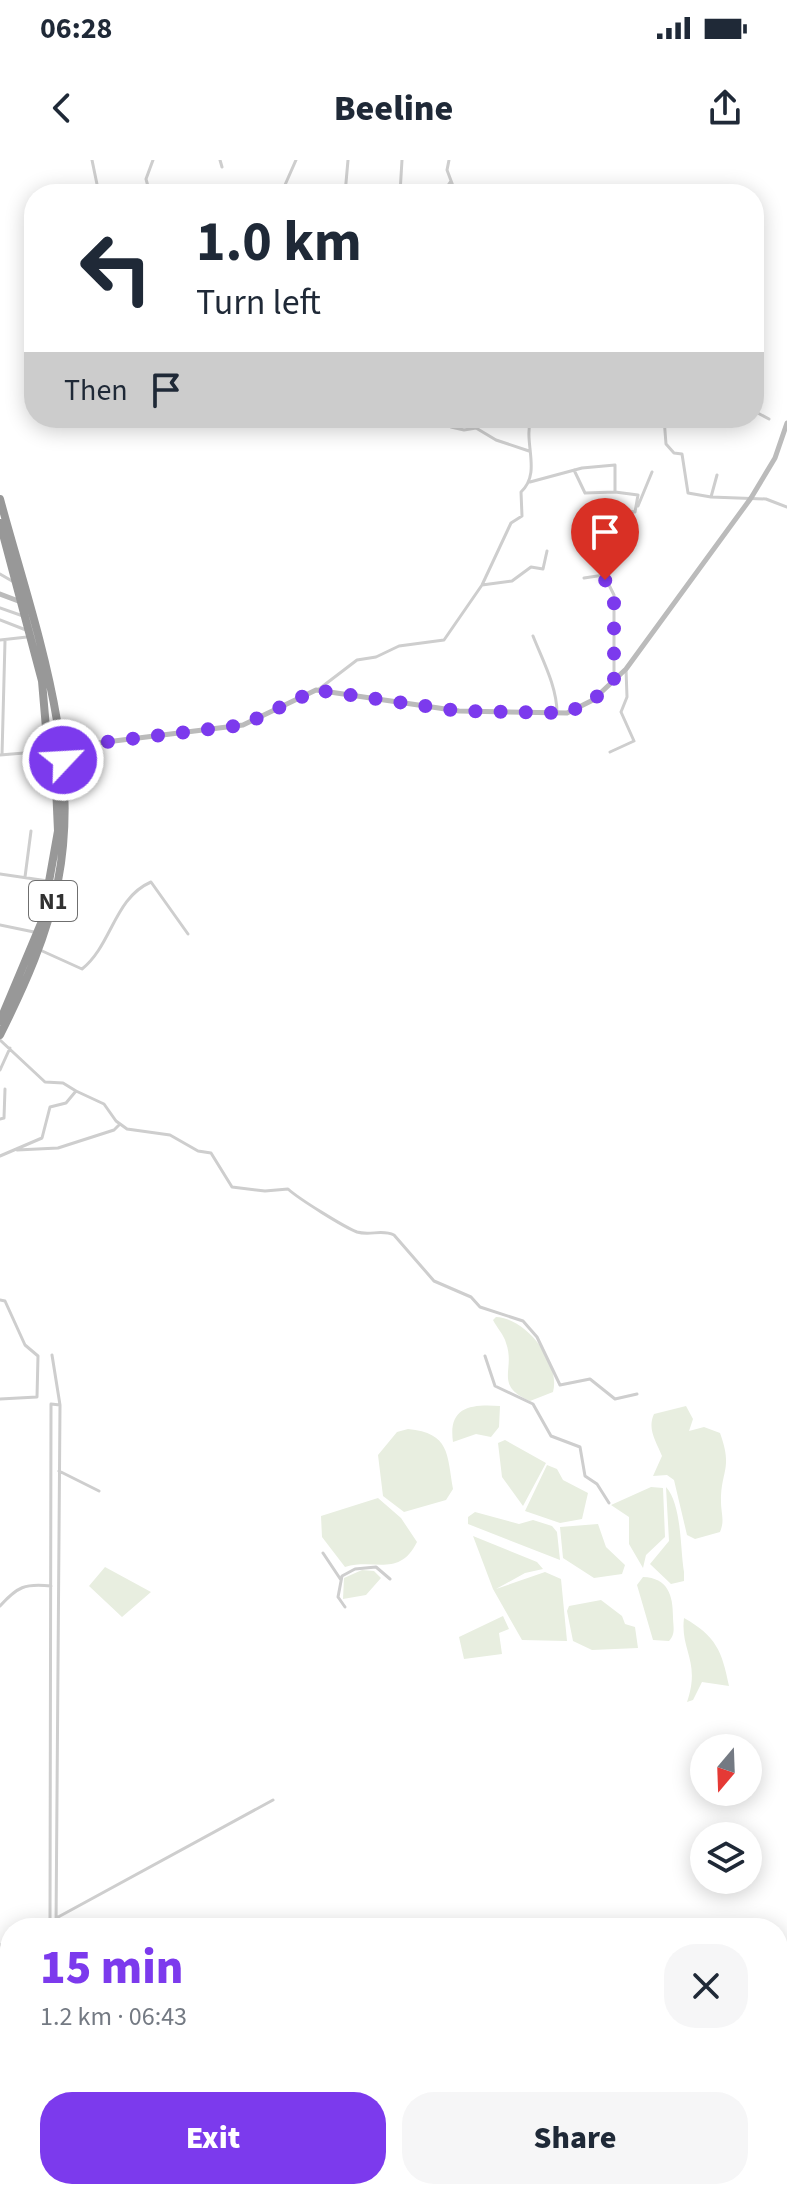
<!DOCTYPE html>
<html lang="en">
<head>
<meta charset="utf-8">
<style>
  :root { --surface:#fff; --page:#f6f6f7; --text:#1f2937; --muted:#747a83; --accent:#7c3aed }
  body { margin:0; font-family:"Source Sans 3",sans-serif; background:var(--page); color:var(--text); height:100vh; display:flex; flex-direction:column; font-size:30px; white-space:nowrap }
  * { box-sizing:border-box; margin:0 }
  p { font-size:26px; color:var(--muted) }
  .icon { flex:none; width:44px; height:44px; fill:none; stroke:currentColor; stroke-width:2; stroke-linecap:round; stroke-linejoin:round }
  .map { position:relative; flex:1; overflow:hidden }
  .side { position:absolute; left:0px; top:1758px; width:788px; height:282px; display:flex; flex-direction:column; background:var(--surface); border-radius:32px 32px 0 0; box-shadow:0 4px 20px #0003 }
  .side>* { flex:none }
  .guide { position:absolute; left:24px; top:24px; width:740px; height:244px; border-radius:32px; box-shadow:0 4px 20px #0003; background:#fff; color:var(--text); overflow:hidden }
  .needle { width:52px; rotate:199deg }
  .tools { position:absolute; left:690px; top:1574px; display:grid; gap:16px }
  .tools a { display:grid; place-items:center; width:72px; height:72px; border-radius:50%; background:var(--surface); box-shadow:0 4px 20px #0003; font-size:40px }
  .pin { position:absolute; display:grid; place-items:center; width:68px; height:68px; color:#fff; margin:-82px -34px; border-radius:50% 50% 50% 0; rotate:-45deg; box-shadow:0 0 8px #0007 }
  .pin .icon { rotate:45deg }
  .me { position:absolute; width:88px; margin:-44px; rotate:65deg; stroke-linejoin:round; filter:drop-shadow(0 0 6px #0008) }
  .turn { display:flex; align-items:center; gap:28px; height:168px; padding:0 40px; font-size:36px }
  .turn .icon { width:104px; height:104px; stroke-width:2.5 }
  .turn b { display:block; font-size:56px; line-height:68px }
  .then { display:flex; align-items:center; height:76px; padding:0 40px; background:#0003; gap:16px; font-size:30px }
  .round { display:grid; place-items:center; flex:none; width:84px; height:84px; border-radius:32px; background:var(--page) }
  .headline { display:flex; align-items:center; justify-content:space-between; height:136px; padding:0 40px }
  h1 { font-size:48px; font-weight:800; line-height:60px; color:var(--accent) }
  .button { display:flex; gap:16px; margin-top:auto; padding:16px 40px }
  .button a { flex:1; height:92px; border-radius:32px; background:var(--accent); color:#fff; font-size:32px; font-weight:800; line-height:92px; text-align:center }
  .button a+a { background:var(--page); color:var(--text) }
  .status { display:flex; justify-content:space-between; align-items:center; height:56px; padding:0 40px; background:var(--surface); direction:ltr }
  .status svg { height:22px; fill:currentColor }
  header { display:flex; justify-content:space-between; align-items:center; height:104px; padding:0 40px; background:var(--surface); font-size:36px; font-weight:800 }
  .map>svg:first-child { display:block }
  .green { fill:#e8eee0 }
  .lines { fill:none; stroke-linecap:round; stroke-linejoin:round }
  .street { stroke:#cecece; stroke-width:3 }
  .secondary { stroke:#bbb; stroke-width:5 }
  .highway { stroke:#989898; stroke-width:8 }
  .route { stroke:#7c3aed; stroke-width:14; stroke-dasharray:0 25.2 }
  .labels { text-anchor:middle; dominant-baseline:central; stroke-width:8; stroke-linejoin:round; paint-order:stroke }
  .shield { fill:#fff; stroke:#6f6f6f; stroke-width:2 }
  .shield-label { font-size:24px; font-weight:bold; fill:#313131 }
</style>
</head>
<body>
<div class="status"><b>06:28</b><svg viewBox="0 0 49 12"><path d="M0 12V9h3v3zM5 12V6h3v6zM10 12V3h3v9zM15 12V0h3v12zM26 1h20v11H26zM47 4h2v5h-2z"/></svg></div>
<header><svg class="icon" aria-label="back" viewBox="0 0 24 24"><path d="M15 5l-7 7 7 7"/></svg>Beeline<svg class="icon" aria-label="share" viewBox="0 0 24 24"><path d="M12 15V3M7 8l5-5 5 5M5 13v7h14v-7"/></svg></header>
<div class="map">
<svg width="787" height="2039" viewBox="0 0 787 2039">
  <rect width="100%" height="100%" fill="#fff"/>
  <path class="green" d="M496 1157C526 1158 561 1203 553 1232L530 1241C493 1225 516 1210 506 1183 504 1175 497 1168 493 1160Z
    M500 1246 499 1267 491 1277 476 1274 453 1282C448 1247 470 1244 500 1246Z
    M686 1246 693 1259 689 1271 704 1267 720 1273C733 1309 721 1310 721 1341 721 1354 725 1360 720 1372L695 1379 687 1375 674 1320 667 1315 653 1316 662 1296C656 1281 647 1269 654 1254Z
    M408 1269C450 1273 447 1294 453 1329L446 1340 404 1352 383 1336 378 1295 397 1272Z
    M505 1280 546 1303 523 1346 502 1317 498 1283Z
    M547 1305 557 1309 563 1320 588 1333 582 1359 560 1363 525 1351Z
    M651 1327 663 1328 665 1377 646 1395 643 1408 629 1384V1357L611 1345Z
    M666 1327C682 1345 680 1388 684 1412V1421L671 1424 650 1404 669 1381Z
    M378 1338 401 1358 417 1382C399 1418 375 1398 345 1407L322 1377 321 1356Z
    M475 1352 519 1364 533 1360 552 1366 557 1372 560 1400 468 1364V1357Z
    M598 1364 606 1387 625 1405 622 1414 594 1418 563 1398 560 1367Z
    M473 1376 537 1402 543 1409 525 1413 496 1429 545 1412 561 1419 567 1481 522 1480 493 1429Z
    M105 1407 151 1432 122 1457 89 1426Z
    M362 1410 374 1411 381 1418 366 1435 343 1439 344 1418Z
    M643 1417C668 1418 673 1435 673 1457 673 1466 676 1474 669 1481L653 1480 637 1425Z
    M601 1440 622 1456 625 1464 635 1467 638 1488 592 1490 573 1481 567 1451 569 1446Z
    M503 1456 509 1469 499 1473 502 1494 464 1499 459 1477Z
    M684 1458C716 1476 722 1491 729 1526L702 1522 693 1540 687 1542C701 1501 680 1491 684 1458Z"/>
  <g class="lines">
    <path class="street" d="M92 0 99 34
      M220 0 222 7
      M449 0 447 10 456 34
      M400 33 402 0
      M150 34 146 19 153 0
      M281 34 296 0
      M345 34 348 0
      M399 34 410 30 433 34
      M442 34 451 21
      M754 251 769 259
      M451 258V267L464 270 476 268 496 280 529 291
      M664 258 666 284 674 293 682 294 688 333 711 337
      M717 315 711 337 766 339 787 347
      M530 322 582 308 615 305V332L585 333 574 310
      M638 346 652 312
      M615 349 635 352 638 335 615 332
      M0 414 12 421
      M584 418 604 415 614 435V521
      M482 425 512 421 531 407 543 409 547 391
      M0 448 23 456
      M0 460 26 470
      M533 476C543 501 557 527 557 553
      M0 480 27 477
      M319 529 357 500 376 497 399 486 444 480 482 425 511 363 522 356 521 332C542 312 523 284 531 258
      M33 591 45 581
      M610 592 634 581 621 552 627 537 626 509
      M0 595 36 592 47 598
      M2 595 5 481
      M0 714 48 721
      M25 717 31 671
      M0 765 34 772
      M40 790 82 809C112 785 114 738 151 722L188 774
      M0 880 45 922 63 923 76 931 66 943 50 947 42 978 0 996
      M0 910 10 888
      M76 931 104 944 116 961 127 969 170 975 198 991 211 993 232 1027 265 1031 288 1029C299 1039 344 1067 357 1072 370 1076 382 1069 394 1075L434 1121 471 1137 480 1147 523 1161 537 1177 560 1225 590 1219 615 1239 637 1234
      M0 959 4 958 5 929
      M17 990 58 988 114 970 120 964
      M0 1140 5 1141 25 1185 38 1196 37 1237 0 1239
      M52 1195 60 1245 56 1768
      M485 1196 495 1226 533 1244 551 1276 580 1287 585 1316 597 1324 609 1343
      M59 1311 99 1331
      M323 1393 341 1420
      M0 1446C17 1427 25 1423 51 1426
      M345 1447 338 1437 342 1416 355 1409 376 1407 390 1419
      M50 1763 51 1244 60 1245
      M38 1768 273 1640
      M0 1785 10 1781
      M0 1792 10 1788
      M0 1946 10 1993
      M0 1980 10 2026
      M11 2030 13 2039
      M17 2030 19 2039"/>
    <path class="secondary" d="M0 434 21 442
      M60 576 73 585 90 584 74 589 63 599
      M90 584 243 565 316 530 459 551 567 553 593 540 626 509 751 338 775 298 787 263"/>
    <path class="highway" d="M0 339C33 462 83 592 58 721 47 776 25 825 0 875
      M0 363 42 521 47 580 56 626 58 671 42 761 0 861"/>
  </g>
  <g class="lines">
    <path class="route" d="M63 600 74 589 90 584 243 565 316 530 459 551 567 553 593 540 614 521V435L605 420"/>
  </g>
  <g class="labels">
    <rect class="shield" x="29" y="721" width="48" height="40" rx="6"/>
    <g class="shield-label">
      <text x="53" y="741">N1</text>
    </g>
  </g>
</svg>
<div class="tools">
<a><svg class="needle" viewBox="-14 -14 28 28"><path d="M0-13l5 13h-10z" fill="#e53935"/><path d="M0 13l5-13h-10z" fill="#747a83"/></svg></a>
<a><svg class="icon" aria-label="layers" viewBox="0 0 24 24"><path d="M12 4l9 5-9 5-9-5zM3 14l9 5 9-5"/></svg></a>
</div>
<div class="pin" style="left:605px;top:420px;background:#d93025"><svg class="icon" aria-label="arrive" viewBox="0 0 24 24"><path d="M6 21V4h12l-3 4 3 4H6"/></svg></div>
<svg class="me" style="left:63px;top:600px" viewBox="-20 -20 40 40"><circle r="17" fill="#7c3aed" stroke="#fff" stroke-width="3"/><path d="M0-11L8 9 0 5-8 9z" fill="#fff"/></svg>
<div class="guide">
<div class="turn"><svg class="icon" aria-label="left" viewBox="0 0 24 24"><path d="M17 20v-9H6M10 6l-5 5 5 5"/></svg><div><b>1.0 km</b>Turn left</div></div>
<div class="then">Then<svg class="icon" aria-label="arrive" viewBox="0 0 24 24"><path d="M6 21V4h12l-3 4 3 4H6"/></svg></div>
</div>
<section class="side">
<div class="headline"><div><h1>15 min</h1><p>1.2 km · 06:43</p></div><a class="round"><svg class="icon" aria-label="close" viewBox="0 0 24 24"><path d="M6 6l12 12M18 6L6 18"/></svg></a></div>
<div class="button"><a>Exit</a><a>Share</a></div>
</section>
</div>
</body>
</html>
